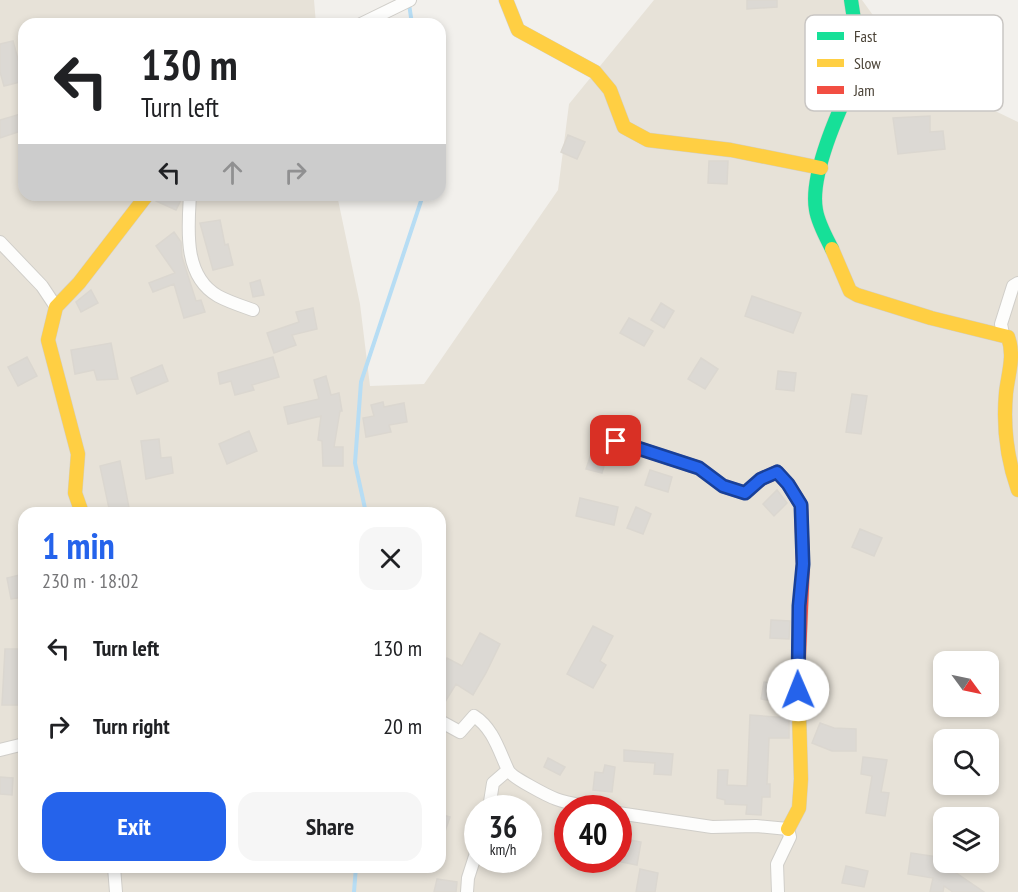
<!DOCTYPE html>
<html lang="en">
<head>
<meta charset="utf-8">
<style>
  :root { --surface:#fff; --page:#f6f6f6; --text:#202124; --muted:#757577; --accent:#2563eb }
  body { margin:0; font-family:"PT Sans Narrow",sans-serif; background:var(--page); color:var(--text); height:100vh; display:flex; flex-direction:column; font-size:22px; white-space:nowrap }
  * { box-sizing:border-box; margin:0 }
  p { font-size:20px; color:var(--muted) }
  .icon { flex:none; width:33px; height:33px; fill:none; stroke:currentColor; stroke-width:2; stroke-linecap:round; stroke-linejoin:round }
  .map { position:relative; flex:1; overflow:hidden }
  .drawer { position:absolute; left:18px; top:507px; width:428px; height:366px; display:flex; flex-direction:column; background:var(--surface); border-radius:18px; box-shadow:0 3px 9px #0003 }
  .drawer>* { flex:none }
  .top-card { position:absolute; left:18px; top:18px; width:428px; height:183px; border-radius:18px; box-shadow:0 3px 9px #0003; background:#fff; color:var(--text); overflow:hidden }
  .needle { width:39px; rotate:123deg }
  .buttons { position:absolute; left:933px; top:651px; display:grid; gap:12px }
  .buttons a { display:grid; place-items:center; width:66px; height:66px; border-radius:12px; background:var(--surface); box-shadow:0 3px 9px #0003; font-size:30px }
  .speed { position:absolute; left:464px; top:795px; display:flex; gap:12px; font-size:30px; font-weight:700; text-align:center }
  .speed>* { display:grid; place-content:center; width:78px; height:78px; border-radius:50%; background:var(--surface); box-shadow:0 3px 9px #0003; line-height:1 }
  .speed small { font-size:15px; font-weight:400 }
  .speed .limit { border:9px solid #d22; background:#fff; color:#111 }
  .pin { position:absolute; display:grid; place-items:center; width:51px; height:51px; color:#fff; margin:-26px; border-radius:12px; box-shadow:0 3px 9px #0006 }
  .me { position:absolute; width:66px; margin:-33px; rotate:359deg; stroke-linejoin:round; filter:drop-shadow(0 0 4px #0008) }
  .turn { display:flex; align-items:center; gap:21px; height:126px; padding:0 24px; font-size:27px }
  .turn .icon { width:78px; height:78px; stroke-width:2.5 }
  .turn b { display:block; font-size:42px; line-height:51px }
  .lanes { display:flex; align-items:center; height:57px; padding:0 24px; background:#0003; justify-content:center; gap:30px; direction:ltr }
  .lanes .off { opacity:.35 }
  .round { display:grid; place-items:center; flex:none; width:63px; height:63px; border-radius:18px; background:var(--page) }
  .summary { display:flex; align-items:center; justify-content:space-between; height:102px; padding:0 24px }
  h1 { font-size:36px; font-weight:800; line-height:45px; color:var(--accent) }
  .cta { display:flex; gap:12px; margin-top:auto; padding:12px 24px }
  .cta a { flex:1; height:69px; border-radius:18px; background:var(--accent); color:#fff; font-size:24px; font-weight:800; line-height:69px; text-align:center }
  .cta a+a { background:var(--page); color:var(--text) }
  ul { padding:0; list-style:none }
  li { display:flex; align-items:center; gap:18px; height:78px; padding:0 24px }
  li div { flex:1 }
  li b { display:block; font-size:22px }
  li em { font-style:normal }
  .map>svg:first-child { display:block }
  .residential { fill:#e7e2d8; fill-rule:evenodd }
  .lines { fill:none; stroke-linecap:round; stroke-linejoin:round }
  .stream { stroke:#b7ddf4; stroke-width:4 }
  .building { fill:#dcd9d4; stroke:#dbd7d0; stroke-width:1.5 }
  .street-casing { stroke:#d0cec9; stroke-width:14 }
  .fast-casing { stroke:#d4cfc3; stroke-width:15 }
  .slow-casing { stroke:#d4cfc3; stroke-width:15 }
  .jam-casing { stroke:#d4cfc3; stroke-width:15 }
  .street { stroke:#fdfdfc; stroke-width:12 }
  .fast { stroke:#16e098; stroke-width:14 }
  .slow { stroke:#ffcf43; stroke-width:14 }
  .jam { stroke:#f24e42; stroke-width:14 }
  .route-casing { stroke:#184099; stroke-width:15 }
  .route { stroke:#2563eb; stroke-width:10 }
  .key { fill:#fff; stroke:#c9c6c3; stroke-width:1.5 }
  .key-label { font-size:16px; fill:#4a4236 }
</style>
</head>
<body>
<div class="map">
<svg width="1018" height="892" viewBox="0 0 1018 892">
  <rect width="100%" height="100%" fill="#f2f0ec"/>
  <path class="residential" d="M0 0H314L316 24H24V195H337L360 304 370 386 424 384 558 190 569 104 654 0H862L914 72 1018 122V892H0ZM24 513H440V867H24ZM944 662H988V706H944ZM944 740H988V784H944ZM477 808H528V860H477ZM567 808H618V860H567ZM944 818H988V862H944Z"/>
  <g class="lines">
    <path class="stream" d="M409 4 412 24
      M366 513 355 463 361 382 423 195
      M354 892 356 867"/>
  </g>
  <path class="building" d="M747 0H777V7L747 9Z
    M13 41 24 81 4 86 0 72V44Z
    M24 113V130L0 138V120Z
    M930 116V132L943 131 945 149 898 154 893 118Z
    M568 135 585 142 577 159 561 152Z
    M709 161H728L727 184 708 183Z
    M157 195H182V198L176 210 156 201Z
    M220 220 225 245 228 244 233 265 213 270 200 223Z
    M174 232 181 242 182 257 196 301 201 300 205 312 184 318 174 284 153 292 149 283 175 273 156 246Z
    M260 280 264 295 253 297 250 283Z
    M91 290 98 303 81 312 76 302Z
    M752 296 801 313 793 333 745 316Z
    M661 303 674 311 664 328 651 320Z
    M313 308 317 329 292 335 296 345 274 353 267 333 299 322 296 312Z
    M629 318 653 331 644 346 620 333Z
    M111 343 118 379 97 380 94 370 75 374 71 350Z
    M27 357 37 376 18 386 8 367Z
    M273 357 279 377 252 385 254 390 235 395 231 381 220 384 218 373Z
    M701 358 718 369 705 389 688 379Z
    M162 365 168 381 137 394 131 378Z
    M778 371 796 373 794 391 776 389Z
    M326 376 331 395 339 393 342 411H340L334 447H343V466H323L322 441 318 440 321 416 288 424 284 407 319 399 314 380Z
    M852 394 867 396 861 434 846 432Z
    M383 402 384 407 404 403 407 422 389 425 391 432 366 437 363 418 374 416 371 405Z
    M249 431 257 451 227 464 219 444Z
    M159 439 161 458 171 457 173 473 146 479 141 441Z
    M591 454 606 459 602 473 586 469Z
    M120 461 130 513H110L100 466Z
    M650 470 672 477 668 492 645 485Z
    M777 490 787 503 774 516 763 504Z
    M580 498 618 507 614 525 576 516Z
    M636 507 651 514 643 534 627 528Z
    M860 529 882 538 874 556 852 547Z
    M24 574V597L11 599 7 578Z
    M771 620 790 621 789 639 770 638Z
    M593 626 613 636 600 661 606 665 593 688 567 674Z
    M480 633 500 644 486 673 473 695 456 684 440 710V672L447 658 462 666Z
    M5 649H24V705H2Z
    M764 682 782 685 779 702 761 699Z
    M750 715 789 718V738H769L767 784H770V797H762L761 815 746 814 747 805 725 804V800L717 798 718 770H728L727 785 747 786Z
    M820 723 834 728 856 729V751H832L812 743Z
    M624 750 673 754 671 775 654 774 655 763 624 761Z
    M863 757 887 760 881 792 889 793 885 816 866 813 872 776 861 774Z
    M548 758 565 767 560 775 544 767Z
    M605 765 615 767 612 792 593 790 595 772 603 773Z
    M0 777 13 778 12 795 0 794Z
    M440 814 450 817 441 843 440 842Z
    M620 838 641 842 637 865 616 861Z
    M911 853 944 858V862H950L949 868 984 892H953L944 886 943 892H930L933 878 908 874Z
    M846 866 868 871 864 887 842 883Z
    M640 869 658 873 655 892H636Z
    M437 879 457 882 456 892H434Z"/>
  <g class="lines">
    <g class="street-casing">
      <path id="street" d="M361 24 410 0
        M190 195C188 229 183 276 218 296 229 302 242 306 253 310
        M0 242 42 286 56 307
        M1003 334 1001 324 1013 286 1018 283
        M440 721 460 732 474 716C493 728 499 751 508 770 511 777 548 796 556 799 569 804 584 805 597 808
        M0 750 24 744
        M489 808 493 783 508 770
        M618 813 712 827 756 826 788 829 790 837 777 864 778 892
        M114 867 116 892
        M467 892 468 878 477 850"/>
    </g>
    <g class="fast-casing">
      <path id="fast" d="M832 249C826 237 818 223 816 210 809 173 842 104 858 69L860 58 851 0"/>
    </g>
    <g class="slow-casing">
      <path id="slow" d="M506 0 518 30 595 72 610 90 624 127 648 140 731 150 821 168
        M832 249 850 291 857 295 931 318 1008 337C1015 356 1008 374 1006 393 1003 426 1007 459 1018 490
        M82 513 75 493 78 454 48 340 56 307 79 283 147 195
        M788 829 799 808 801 779 798 680"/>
    </g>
    <g class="jam-casing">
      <path id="jam" d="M616 441 699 468 723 486 745 493 761 479 777 472 788 484 801 505 803 564 798 680"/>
    </g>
    <use href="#street" class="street"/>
    <use href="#fast" class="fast"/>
    <use href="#slow" class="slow"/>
    <use href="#jam" class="jam"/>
  </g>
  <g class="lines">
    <g class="route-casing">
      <path id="route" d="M616 441 699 468 723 486 745 493 761 479 777 472 788 484 801 505 803 564 799 606 798 690"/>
    </g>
    <use href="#route" class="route"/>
  </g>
  <rect x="805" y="15" width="198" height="96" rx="9" class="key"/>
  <rect x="817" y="32" width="27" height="8" fill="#16e098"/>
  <rect x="817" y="59" width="27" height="8" fill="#ffcf43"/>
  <rect x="817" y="86" width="27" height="8" fill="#f24e42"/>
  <g class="key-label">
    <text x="854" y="42">Fast</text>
    <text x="854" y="69">Slow</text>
    <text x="854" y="96">Jam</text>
  </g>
</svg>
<div class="buttons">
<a><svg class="needle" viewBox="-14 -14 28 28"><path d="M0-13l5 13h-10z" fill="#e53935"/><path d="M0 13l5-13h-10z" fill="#757577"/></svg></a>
<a><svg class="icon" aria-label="search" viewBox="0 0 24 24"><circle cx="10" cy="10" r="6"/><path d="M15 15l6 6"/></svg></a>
<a><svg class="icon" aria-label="layers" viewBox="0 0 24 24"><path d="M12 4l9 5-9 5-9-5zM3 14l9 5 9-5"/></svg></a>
</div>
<div class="speed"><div>36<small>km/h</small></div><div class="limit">40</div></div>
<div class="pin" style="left:616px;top:441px;background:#d93025"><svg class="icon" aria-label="arrive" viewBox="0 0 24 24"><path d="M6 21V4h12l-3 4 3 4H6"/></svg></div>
<svg class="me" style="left:798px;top:690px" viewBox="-20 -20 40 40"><circle r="19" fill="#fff"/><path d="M0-13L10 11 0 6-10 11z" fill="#2563eb"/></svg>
<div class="top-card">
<div class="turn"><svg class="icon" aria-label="left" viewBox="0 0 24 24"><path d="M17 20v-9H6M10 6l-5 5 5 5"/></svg><div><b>130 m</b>Turn left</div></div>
<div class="lanes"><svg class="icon" aria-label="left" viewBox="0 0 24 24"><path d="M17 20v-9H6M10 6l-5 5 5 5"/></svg><svg class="icon off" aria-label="ahead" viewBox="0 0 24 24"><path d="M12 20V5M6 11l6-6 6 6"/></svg><svg class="icon off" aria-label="right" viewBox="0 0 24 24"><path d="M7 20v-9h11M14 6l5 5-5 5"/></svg></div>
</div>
<section class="drawer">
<div class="summary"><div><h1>1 min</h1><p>230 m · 18:02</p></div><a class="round"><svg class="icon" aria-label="close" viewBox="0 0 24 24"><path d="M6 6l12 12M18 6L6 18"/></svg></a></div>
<ul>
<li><svg class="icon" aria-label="left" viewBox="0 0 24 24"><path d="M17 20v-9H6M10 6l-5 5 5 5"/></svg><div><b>Turn left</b></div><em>130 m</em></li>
<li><svg class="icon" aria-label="right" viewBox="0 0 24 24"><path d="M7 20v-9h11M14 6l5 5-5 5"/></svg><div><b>Turn right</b></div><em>20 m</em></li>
</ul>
<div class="cta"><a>Exit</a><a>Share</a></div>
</section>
</div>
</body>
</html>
